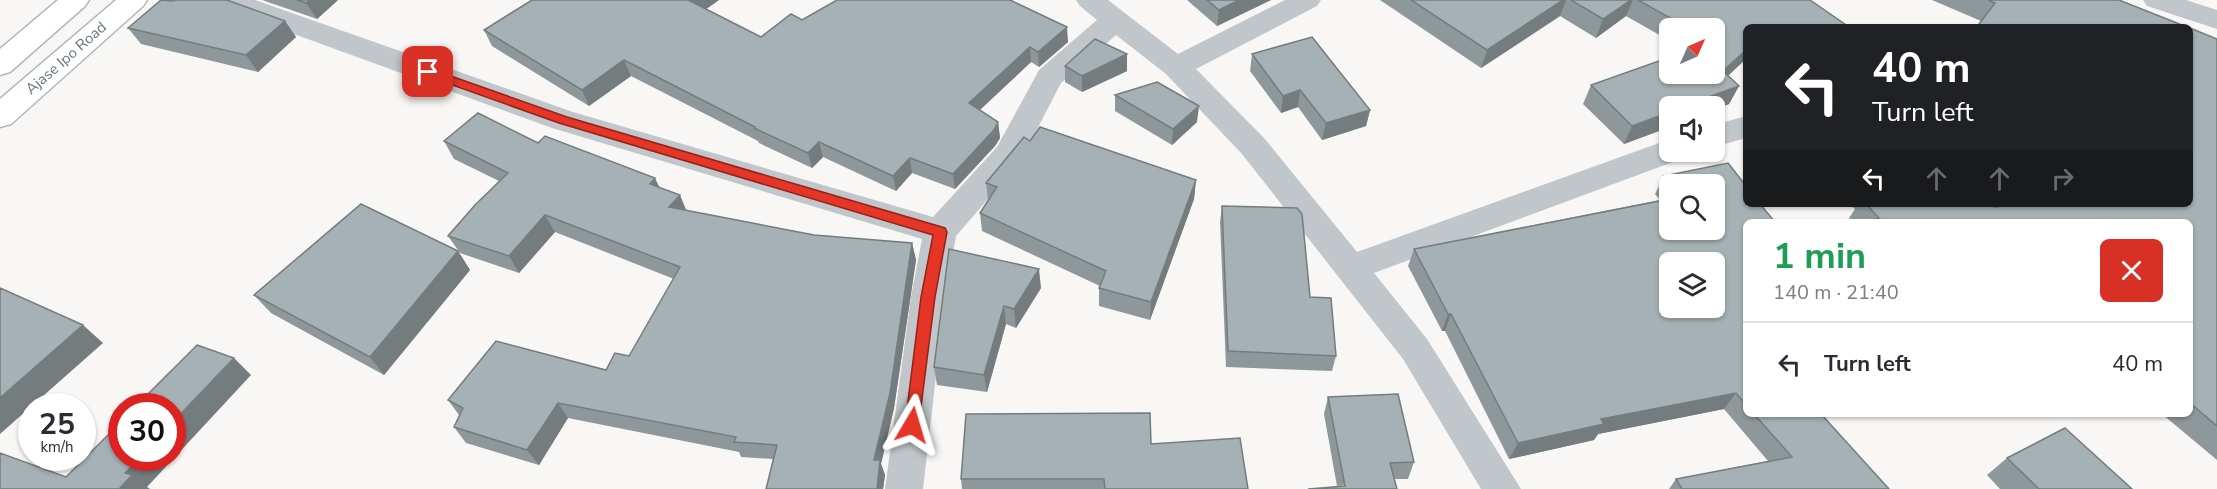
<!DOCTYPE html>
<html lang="en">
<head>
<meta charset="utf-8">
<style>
  :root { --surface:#fff; --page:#f2f2f3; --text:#2b2b33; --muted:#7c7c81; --line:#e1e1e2 }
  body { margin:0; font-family:"Nunito Sans",sans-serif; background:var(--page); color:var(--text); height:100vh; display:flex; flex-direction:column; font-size:22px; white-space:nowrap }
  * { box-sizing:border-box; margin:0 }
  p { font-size:20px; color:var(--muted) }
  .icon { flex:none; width:33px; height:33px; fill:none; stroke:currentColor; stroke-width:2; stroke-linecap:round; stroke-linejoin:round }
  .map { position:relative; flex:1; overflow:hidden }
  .side { position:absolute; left:1743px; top:219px; width:450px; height:198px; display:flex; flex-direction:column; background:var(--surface); border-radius:9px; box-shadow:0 2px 4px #0004 }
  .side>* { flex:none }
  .guide { position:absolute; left:1743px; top:24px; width:450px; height:183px; border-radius:9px; box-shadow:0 2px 4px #0004; background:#202124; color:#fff; overflow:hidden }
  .needle { width:39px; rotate:45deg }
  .tools { position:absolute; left:1659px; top:18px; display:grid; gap:12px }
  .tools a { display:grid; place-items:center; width:66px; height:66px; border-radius:9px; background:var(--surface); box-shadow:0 2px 4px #0004; font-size:30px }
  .speed { position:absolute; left:18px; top:393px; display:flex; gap:12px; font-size:30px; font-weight:700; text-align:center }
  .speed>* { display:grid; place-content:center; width:78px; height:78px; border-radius:50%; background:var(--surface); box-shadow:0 2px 4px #0004; line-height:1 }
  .speed small { font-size:15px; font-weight:400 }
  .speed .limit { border:9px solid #d22; background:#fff; color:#111 }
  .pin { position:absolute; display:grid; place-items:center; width:51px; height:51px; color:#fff; margin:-26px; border-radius:12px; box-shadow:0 3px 9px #0006 }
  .me { position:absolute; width:66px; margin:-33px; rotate:7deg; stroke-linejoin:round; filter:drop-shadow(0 0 4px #0008) }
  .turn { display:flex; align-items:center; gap:21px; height:126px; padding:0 30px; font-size:27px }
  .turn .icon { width:78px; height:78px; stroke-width:2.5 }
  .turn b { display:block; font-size:42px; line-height:51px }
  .lanes { display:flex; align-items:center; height:57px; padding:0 30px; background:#0003; justify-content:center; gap:30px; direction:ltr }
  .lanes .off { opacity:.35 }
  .round { display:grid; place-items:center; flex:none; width:63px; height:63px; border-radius:9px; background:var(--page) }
  .head { display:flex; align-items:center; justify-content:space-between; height:102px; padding:0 30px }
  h1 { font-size:36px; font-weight:700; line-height:45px; color:#1e9e55 }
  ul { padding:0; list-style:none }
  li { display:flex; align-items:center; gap:18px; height:84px; padding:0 30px; border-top:2px solid var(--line) }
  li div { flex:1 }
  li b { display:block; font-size:22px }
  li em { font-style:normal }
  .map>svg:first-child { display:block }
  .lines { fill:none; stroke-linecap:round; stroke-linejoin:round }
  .highway-casing { stroke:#b1b7ba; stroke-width:3 }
  .minor { fill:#c0c6c9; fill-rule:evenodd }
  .highway { fill:#fff; fill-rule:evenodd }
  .wall { fill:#8e989b; fill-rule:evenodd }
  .shaded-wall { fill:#747c7e }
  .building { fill:#a5b1b4; stroke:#747c7e; stroke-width:1.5; fill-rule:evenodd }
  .route { fill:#e53527; stroke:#952219; stroke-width:1.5 }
  .labels { text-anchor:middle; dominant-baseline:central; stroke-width:6; stroke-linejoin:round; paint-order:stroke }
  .street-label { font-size:15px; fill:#627880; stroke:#fff }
</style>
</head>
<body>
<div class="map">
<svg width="2217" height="489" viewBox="0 0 2217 489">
  <rect width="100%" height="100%" fill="#f8f7f5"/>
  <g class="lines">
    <g class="highway-casing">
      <path id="highway" d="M58 0H89L85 6 10 72 0 75V49Z
        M116 0H147L143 6 11 124 0 127V99Z"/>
    </g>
    <path class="minor" d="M213 0H255L573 112 933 217 997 147 1039 70 1097 20 1080 6 1076 0H1108L1178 54 1285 0H1321L1317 6 1196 69 1264 138 1357 252 1659 143 1670 140V152H1685L1681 159 1374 273 1427 339 1521 489H1481L1403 359 1242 154 1166 74 1116 35 1061 83 1020 162 956 236 945 297 923 489H885L911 297 922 239 552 128 217 6Z
      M2143 0H2186L2217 10V29L2147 6Z
      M1746 116V138L1714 147V125Z"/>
    <use href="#highway" class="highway"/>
  </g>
  <path class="wall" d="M262 0H338L317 19Z
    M532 0H719L706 9 761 37 802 20 837 0H1013V1L1068 42 1039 67 1031 62 980 110 998 122 1000 138 995 146 955 189 912 173 896 191 823 157 812 168 759 143 758 141 631 76 589 106 492 46 484 30Z
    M1187 0H1271L1217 26Z
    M1380 0H1810L1849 27H1746V59L1728 76 1739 86 1729 104 1624 144 1583 104 1591 85 1714 74V28H1670V41L1626 16 1596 38 1560 16 1481 68Z
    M1932 0H2119L2187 27H1977L1981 21Z
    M173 1 285 21 296 37 258 72 141 44 128 28Z
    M2217 39V460L2162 414H2190V222H1853L1849 218 1855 209 1849 204H1983L1991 206 1988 204H2190Z
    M1252 54 1370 110 1366 126 1322 140 1298 107 1281 113 1250 71Z
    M1065 66 1127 71 1082 92 1065 82Z
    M1115 95 1197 122 1172 145 1115 111Z
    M444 141 538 143 660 188 686 210 814 235 912 243 916 260 894 408 881 464 885 475 883 489H766L773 459 741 457 739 452 568 418 539 465 466 443 454 427 459 415 448 400 606 370 629 356 674 279 555 232 519 273 460 253 448 236 499 181 454 159Z
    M1030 141 1196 180 1194 199 1150 320 1099 306V288L1100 286 982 231 980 213 988 200 986 183Z
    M1728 163 1746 186V204H1760L1775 222H1746V414H1835L1824 417 1889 489H1669L1676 479 1768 461 1724 409 1598 434 1594 440 1509 459 1445 331H1442L1408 266 1414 249 1660 200 1655 194 1664 176ZM1670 184H1714V230H1670ZM1670 262H1714V308H1670Z
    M1222 206 1310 297 1336 356 1332 371 1226 367 1220 222Z
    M949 249 1041 288 1016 328 1006 324 987 392 937 385 934 367Z
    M458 251 470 270 384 375 271 313 254 295Z
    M1328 397 1414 462 1408 479H1394L1337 486 1324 414Z
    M1151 444 1248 489H962L961 479Z
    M2007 458 2132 489H2000L1987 475Z"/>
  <path class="shaded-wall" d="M310 0H338L317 19 306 3Z
    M692 0H719L695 17 690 1Z
    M1239 0H1271L1217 26 1219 10Z
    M1563 0H1566L1560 16 1481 68 1487 50Z
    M1631 0H1633L1626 16 1596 38 1603 19Z
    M285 21 296 37 258 72 246 55Z
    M1067 27 1068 42 1039 67 1038 52Z
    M1030 47 1031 62 971 118 969 103Z
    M1746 50V59L1713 89 1723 71Z
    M1127 54V71L1082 92V76Z
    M624 60 631 76 589 106 582 90Z
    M1739 86 1729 104 1714 110V106H1684Z
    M1300 90 1298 107 1281 113 1283 96Z
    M1199 106 1197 122 1172 145 1173 129Z
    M1370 110 1366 126 1322 140 1326 123Z
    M1670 112V127L1624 144 1632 126Z
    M998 122 1000 138 995 146 955 189 953 174Z
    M819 142 823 157 812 168 808 153Z
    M910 158 912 173 896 191 893 176Z
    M655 178 663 195 650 184Z
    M1196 180 1194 199 1150 320 1151 302Z
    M680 195 687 212 669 207Z
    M545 215 555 232 519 273 509 256Z
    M912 243 916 260 894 408 881 464 885 475 883 489H877L874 460Z
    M458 251 470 270 384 375 370 357Z
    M1039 269 1041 288 1016 328 1014 309Z
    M1004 306 1006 324 987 392 984 375Z
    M1448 314H1451L1445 331H1442Z
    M83 325 103 343 0 434V398Z
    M234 358 251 375 147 487 150 489H119L125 473 140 458H172V423Z
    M1736 393 1724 409 1598 434 1594 440 1509 459 1518 443 1601 419Z
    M558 403 568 418 539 465 527 450Z
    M1809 414H1835L1801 423Z"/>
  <path class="building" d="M161 0 173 1 175 0H227L285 21 246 55 128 28Z
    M297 0H310L306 3Z
    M532 0H692L690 1 761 37 791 14 802 20 837 0H1010L1067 27 1038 52 1030 47 969 103 998 122 994 130 953 174 910 158 893 176 819 142 808 153 754 128 755 127 624 60 582 90 484 30Z
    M1207 0H1239L1219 10Z
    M1411 0H1563L1487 50Z
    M1571 0H1631L1603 19Z
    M1638 0H1810L1849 27H1778L1774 25 1772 27H1746V50L1723 71 1739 86 1684 106H1670V112L1632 126 1591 85 1670 57V74H1714V28H1688Z
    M1988 0H2119L2187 27H1986L1979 24 1995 3Z
    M2190 28 2217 39V426L2190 403V222H1865L1879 218 1866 204H1983L1995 207 2023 204H2190Z
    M1312 37 1370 110 1326 123 1300 90 1283 96 1252 54Z
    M1095 39 1127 54 1082 76 1065 66Z
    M1157 82 1199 106 1173 129 1115 95Z
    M478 113 538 143 545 136 655 178 650 184 680 195 669 207 814 235 912 243 890 393 874 460H880L877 489H766L777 445 734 442 736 437 558 403 527 450 454 427 463 408 448 400 496 341 606 370 615 353 629 356 680 267 545 215 509 256 448 236 475 205 508 173 444 141Z
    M1040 127 1196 180 1151 302 1099 288 1106 271 980 213 997 187 986 183 1024 137 1030 141Z
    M1728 163 1746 186V204H1760L1775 222H1746V405L1736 393 1601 419 1604 424 1518 443 1451 314H1448L1414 249 1670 199V230H1714V184H1671L1664 176ZM1670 262H1714V308H1670Z
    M361 204 458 251 370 357 254 295Z
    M1222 206 1297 208 1302 214 1310 297 1331 298 1336 356 1228 351Z
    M949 249 1039 269 1014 309 1004 306 984 375 934 367Z
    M0 288 83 325 0 398Z
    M197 345 234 358 172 423V406H136Z
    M1398 394 1414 462 1390 463 1397 489H1308L1345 486 1328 397Z
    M1150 413 1151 444 1240 438 1248 489H1105L1104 479H961L966 414Z
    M1754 414H1821L1889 489H1682L1676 479 1792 457Z
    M122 421V458H140L125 473 132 475 119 489H0V453L66 477Z
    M2065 428 2132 489H2039L2007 458Z"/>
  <path class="route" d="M428 68 567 117 945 228 947 232 935 297 918 430 912 432 907 430 905 425 921 297 933 235 559 123 424 75 422 72Z"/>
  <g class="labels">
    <g class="street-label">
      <text transform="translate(66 58) rotate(-41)">Ajase Ipo Road</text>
    </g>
  </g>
</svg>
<div class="tools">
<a><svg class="needle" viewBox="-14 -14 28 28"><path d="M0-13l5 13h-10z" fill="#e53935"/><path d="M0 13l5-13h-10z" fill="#7c7c81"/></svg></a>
<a><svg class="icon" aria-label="sound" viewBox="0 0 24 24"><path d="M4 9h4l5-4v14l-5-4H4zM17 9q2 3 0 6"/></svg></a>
<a><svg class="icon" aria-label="search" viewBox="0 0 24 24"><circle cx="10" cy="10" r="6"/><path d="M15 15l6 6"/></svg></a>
<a><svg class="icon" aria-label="layers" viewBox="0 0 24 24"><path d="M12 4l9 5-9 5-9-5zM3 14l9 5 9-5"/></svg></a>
</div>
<div class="speed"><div>25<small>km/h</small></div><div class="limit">30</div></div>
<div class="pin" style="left:428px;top:72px;background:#d93025"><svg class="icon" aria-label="arrive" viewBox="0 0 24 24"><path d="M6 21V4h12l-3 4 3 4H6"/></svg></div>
<svg class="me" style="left:912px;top:425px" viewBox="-20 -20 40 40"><path d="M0-17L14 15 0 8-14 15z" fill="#e53527" stroke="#fff" stroke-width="4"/></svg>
<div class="guide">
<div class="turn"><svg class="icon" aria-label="left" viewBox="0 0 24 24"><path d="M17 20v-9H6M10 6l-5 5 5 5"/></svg><div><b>40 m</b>Turn left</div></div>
<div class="lanes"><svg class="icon" aria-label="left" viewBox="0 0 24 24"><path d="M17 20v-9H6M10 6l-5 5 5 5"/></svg><svg class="icon off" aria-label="ahead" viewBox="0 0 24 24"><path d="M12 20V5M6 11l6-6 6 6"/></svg><svg class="icon off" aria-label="ahead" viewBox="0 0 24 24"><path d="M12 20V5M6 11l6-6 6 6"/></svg><svg class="icon off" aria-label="right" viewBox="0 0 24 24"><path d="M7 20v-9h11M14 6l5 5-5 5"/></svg></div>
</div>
<section class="side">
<div class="head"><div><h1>1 min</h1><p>140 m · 21:40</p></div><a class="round" style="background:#d93025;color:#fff"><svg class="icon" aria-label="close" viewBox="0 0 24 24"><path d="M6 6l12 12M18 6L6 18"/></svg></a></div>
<ul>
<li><svg class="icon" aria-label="left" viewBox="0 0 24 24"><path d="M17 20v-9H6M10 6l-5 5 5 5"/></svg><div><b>Turn left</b></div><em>40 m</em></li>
</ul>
</section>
</div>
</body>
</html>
